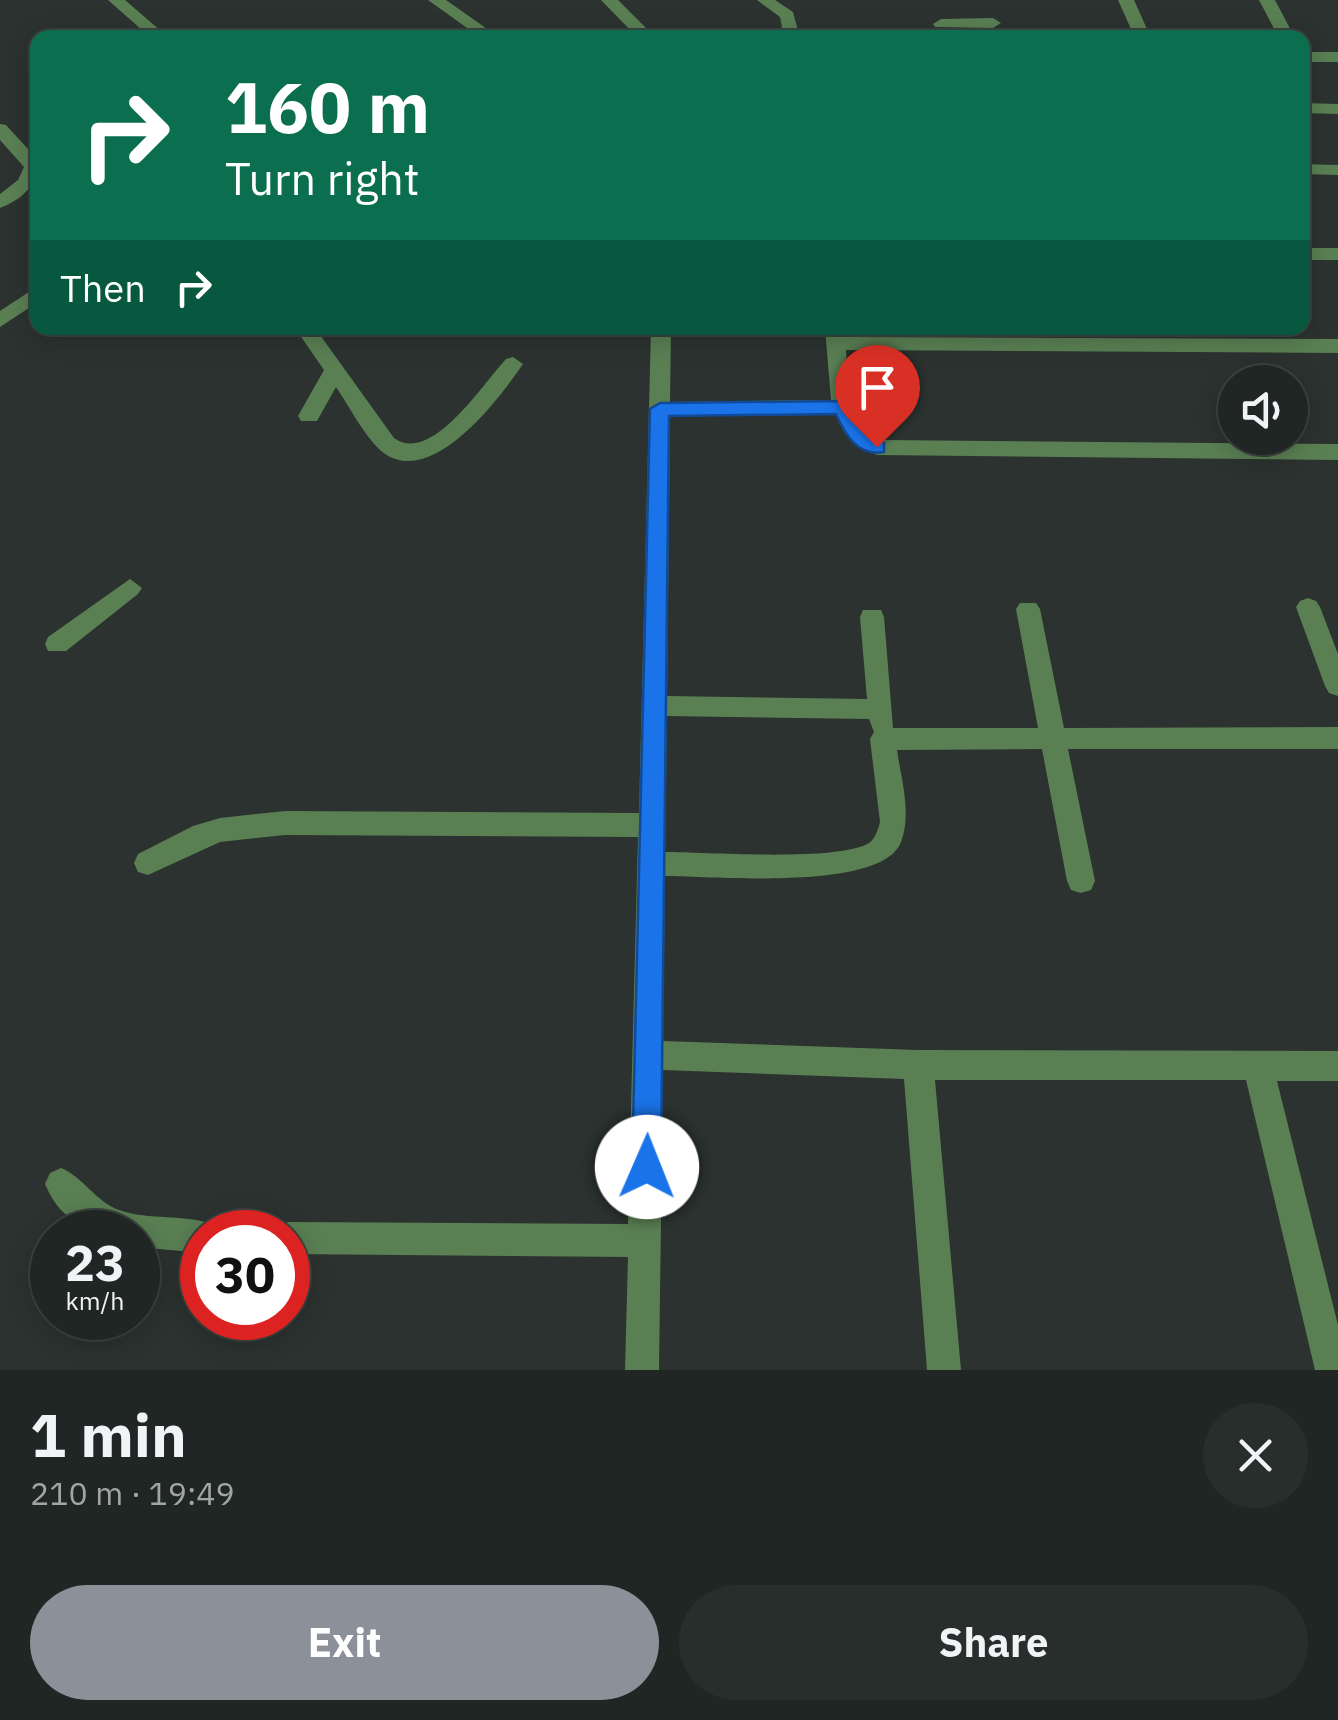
<!DOCTYPE html>
<html lang="en">
<head>
<meta charset="utf-8">
<style>
  :root { --surface:#202623; --page:#282e2b; --text:#f1f3f6; --muted:#a2a5a6; --line:#3d4341; --accent:#8c9099 }
  body { margin:0; font-family:"IBM Plex Sans",sans-serif; background:var(--page); color:var(--text); height:100vh; display:flex; flex-direction:column; font-size:38px; white-space:nowrap }
  * { box-sizing:border-box; margin:0 }
  p { font-size:32px; color:var(--muted) }
  .icon { flex:none; width:55px; height:55px; fill:none; stroke:currentColor; stroke-width:2; stroke-linecap:round; stroke-linejoin:round }
  .map { position:relative; height:1370px; overflow:hidden }
  .panel { display:flex; flex-direction:column; background:var(--surface); flex:1 }
  .panel>* { flex:none }
  .top-card { position:absolute; left:30px; top:30px; width:1280px; height:305px; border-radius:20px; box-shadow:0 5px 25px #0003,0 0 0 2px var(--line); background:#0b6e4f; color:#fff; overflow:hidden }
  .tools { position:absolute; left:1218px; top:365px; display:grid; gap:20px }
  .tools a { display:grid; place-items:center; width:90px; height:90px; border-radius:50%; background:var(--surface); box-shadow:0 5px 25px #0003,0 0 0 2px var(--line); font-size:50px }
  .speed { position:absolute; left:30px; top:1210px; display:flex; gap:20px; font-size:50px; font-weight:700; text-align:center }
  .speed>* { display:grid; place-content:center; width:130px; height:130px; border-radius:50%; background:var(--surface); box-shadow:0 5px 25px #0003,0 0 0 2px var(--line); line-height:1 }
  .speed small { font-size:25px; font-weight:400 }
  .speed .limit { border:15px solid #d22; background:#fff; color:#111 }
  .pin { position:absolute; display:grid; place-items:center; width:85px; height:85px; color:#fff; margin:-102px -42px; border-radius:50% 50% 50% 0; rotate:-45deg; box-shadow:0 0 10px #0007 }
  .pin .icon { rotate:45deg }
  .me { position:absolute; width:110px; margin:-55px; rotate:1deg; stroke-linejoin:round; filter:drop-shadow(0 0 8px #0008) }
  .turn { display:flex; align-items:center; gap:35px; height:210px; padding:0 30px; font-size:45px }
  .turn .icon { width:130px; height:130px; stroke-width:2.5 }
  .turn b { display:block; font-size:70px; line-height:85px }
  .then { display:flex; align-items:center; height:95px; padding:0 30px; background:#0003; gap:20px; font-size:38px }
  .round { display:grid; place-items:center; flex:none; width:105px; height:105px; border-radius:52px; background:var(--page) }
  .overview { display:flex; align-items:center; justify-content:space-between; height:170px; padding:0 30px }
  h1 { font-size:60px; font-weight:700; line-height:75px }
  .action { display:flex; gap:20px; margin-top:auto; padding:20px 30px }
  .action a { flex:1; height:115px; border-radius:60px; background:var(--accent); color:#fff; font-size:40px; font-weight:700; line-height:115px; text-align:center }
  .action a+a { background:var(--page); color:var(--text) }
  .map>svg:first-child { display:block }
  .lines { fill:none; stroke-linecap:round; stroke-linejoin:round }
  .minor { fill:#5a7f53; fill-rule:evenodd }
  .route { fill:#1a73e8; stroke:#114b97; stroke-width:2.5 }
</style>
</head>
<body>
<div class="map">
<svg width="1338" height="1370" viewBox="0 0 1338 1370">
  <rect width="100%" height="100%" fill="#2b322f"/>
  <g class="lines">
    <path class="minor" d="M108 0H125L169 38H151Z
      M428 0H446L500 38H481Z
      M601 0H618L656 38H638Z
      M757 0H775L793 12 800 38H784L780 17Z
      M1118 0H1134L1151 38H1135Z
      M1259 0H1275L1295 38H1279Z
      M941 19 993 18 1001 23 993 28 935 27 933 24Z
      M1302 52H1338V62H1302Z
      M1302 103 1338 104V114L1302 113Z
      M0 124 6 125 38 160C38 185 23 199 0 208V194L18 180 24 167 0 140Z
      M1302 164 1338 165V175L1302 174Z
      M1302 248H1338V260H1302Z
      M38 286V302L0 327V311Z
      M295 328H315L394 438C431 465 482 385 506 359L513 357 523 364C499 399 429 493 380 450 363 434 349 406 336 387L317 421H301L298 416 324 370Z
      M651 328H671L670 402 831 400 825 328H845L846 337 1338 339V353L846 350C848 383 848 422 881 440L1338 444V460L877 455 855 444 835 414 670 416 667 696 867 699 860 617 863 610H881L884 617 893 728H1038L1016 609 1020 603H1036L1040 609 1064 728 1338 727V749H1068L1095 881 1091 890 1081 893 1071 890 1067 881 1042 749 897 750C901 778 912 814 901 842 882 892 712 876 665 876L663 1041 918 1050 1338 1051V1081H1277L1338 1325V1370H1315L1246 1080H935L961 1370H927L904 1079 663 1070 659 1370H625L628 1257 288 1254V1232H274L276 1226 288 1222 628 1224 638 837 285 835 220 842 148 875 138 872 134 863 138 854 193 826 220 818 285 811 639 813ZM667 716 869 719 874 732 870 739 880 822C878 829 876 838 869 843 837 862 708 852 665 852Z
      M130 579 142 588 138 594 66 651H48L45 644 48 637Z
      M1308 598 1316 601 1320 607 1338 654V696L1329 693 1325 686 1296 607 1300 601Z
      M61 1168C83 1177 95 1201 119 1210 149 1221 184 1213 214 1225L216 1232H202V1253L138 1247V1232C95 1232 64 1229 45 1184L50 1173Z"/>
  </g>
  <path class="route" d="M843 401 850 403 864 431 884 442V452C858 457 845 434 836 414L669 416 661 1167 657 1177 647 1181 637 1177 632 1167 650 409 660 403Z"/>
</svg>
<div class="tools">
<a><svg class="icon" aria-label="sound" viewBox="0 0 24 24"><path d="M4 9h4l5-4v14l-5-4H4zM17 9q2 3 0 6"/></svg></a>
</div>
<div class="speed"><div>23<small>km/h</small></div><div class="limit">30</div></div>
<div class="pin" style="left:877px;top:447px;background:#d93025"><svg class="icon" aria-label="arrive" viewBox="0 0 24 24"><path d="M6 21V4h12l-3 4 3 4H6"/></svg></div>
<svg class="me" style="left:647px;top:1167px" viewBox="-20 -20 40 40"><circle r="19" fill="#fff"/><path d="M0-13L10 11 0 6-10 11z" fill="#1a73e8"/></svg>
<div class="top-card">
<div class="turn"><svg class="icon" aria-label="right" viewBox="0 0 24 24"><path d="M7 20v-9h11M14 6l5 5-5 5"/></svg><div><b>160 m</b>Turn right</div></div>
<div class="then">Then<svg class="icon" aria-label="right" viewBox="0 0 24 24"><path d="M7 20v-9h11M14 6l5 5-5 5"/></svg></div>
</div>
</div>
<section class="panel">
<div class="overview"><div><h1>1 min</h1><p>210 m · 19:49</p></div><a class="round"><svg class="icon" aria-label="close" viewBox="0 0 24 24"><path d="M6 6l12 12M18 6L6 18"/></svg></a></div>
<div class="action"><a>Exit</a><a>Share</a></div>
</section>
</body>
</html>
